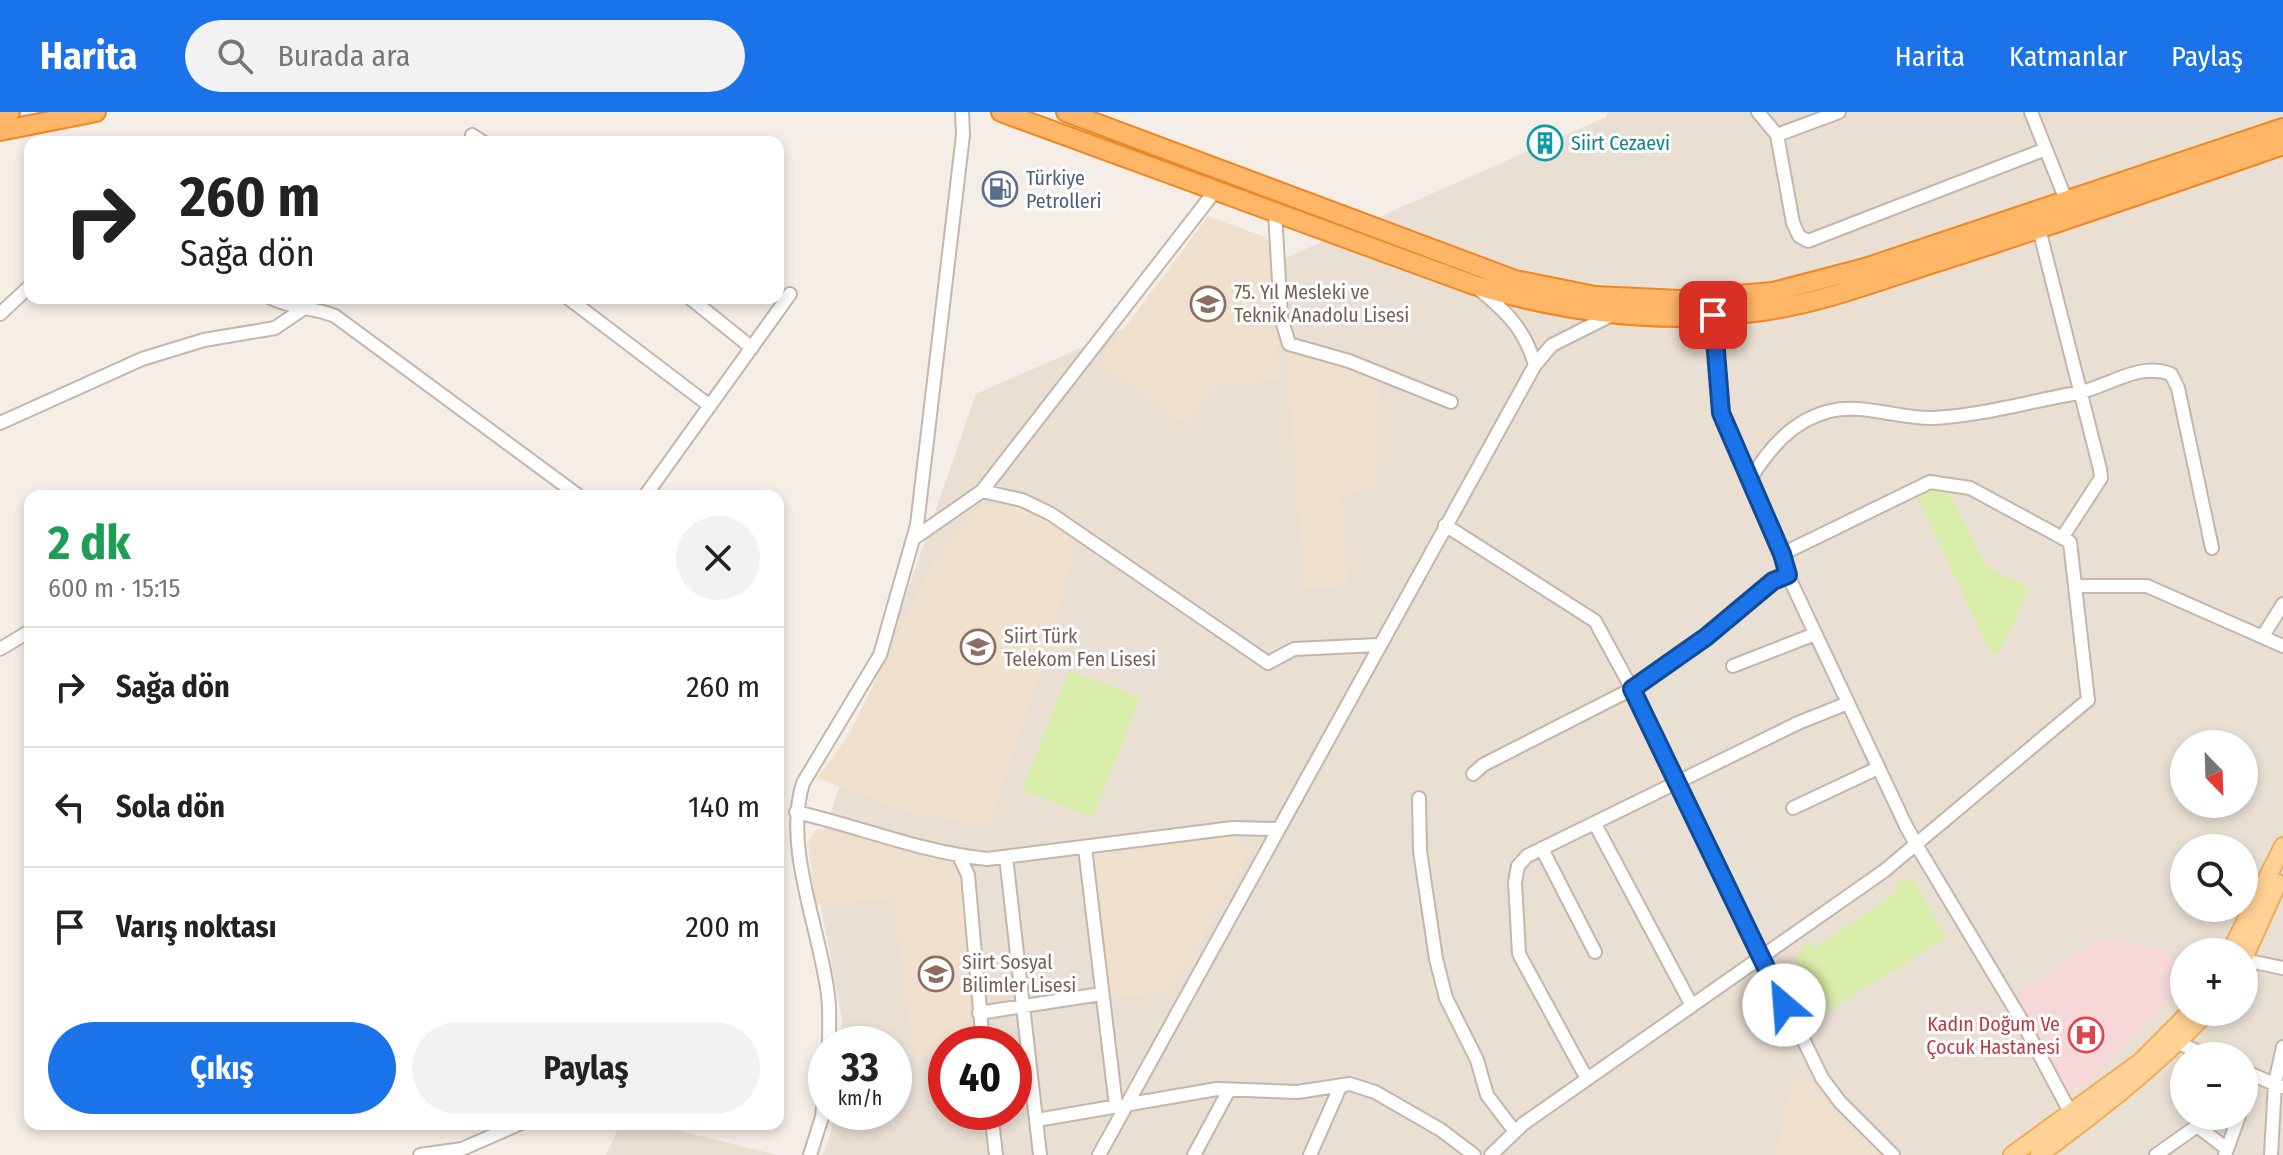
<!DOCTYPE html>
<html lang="tr">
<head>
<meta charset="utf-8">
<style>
  :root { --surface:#fff; --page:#f2f2f2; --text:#222; --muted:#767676; --line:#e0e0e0; --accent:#1a73e8 }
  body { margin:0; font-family:"Fira Sans Condensed",sans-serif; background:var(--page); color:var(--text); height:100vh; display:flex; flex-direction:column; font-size:30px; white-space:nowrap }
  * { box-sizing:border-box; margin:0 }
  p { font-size:26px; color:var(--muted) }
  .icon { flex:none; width:44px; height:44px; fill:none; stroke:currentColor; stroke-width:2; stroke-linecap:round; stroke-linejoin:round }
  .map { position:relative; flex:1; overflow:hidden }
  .sheet { position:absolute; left:24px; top:378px; width:760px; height:640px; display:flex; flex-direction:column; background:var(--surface); border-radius:16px; box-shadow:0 4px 12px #0003 }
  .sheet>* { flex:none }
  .guide { position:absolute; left:24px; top:24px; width:760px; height:168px; border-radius:16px; box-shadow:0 4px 12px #0003; background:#fff; color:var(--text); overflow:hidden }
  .needle { width:52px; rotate:157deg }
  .controls { position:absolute; left:2170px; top:618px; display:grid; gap:16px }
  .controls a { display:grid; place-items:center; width:88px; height:88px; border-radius:50%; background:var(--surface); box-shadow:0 4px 12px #0003; font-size:40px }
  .speed { position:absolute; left:808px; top:914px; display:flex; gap:16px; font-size:40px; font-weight:700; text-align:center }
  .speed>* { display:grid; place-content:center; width:104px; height:104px; border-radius:50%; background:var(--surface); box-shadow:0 4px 12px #0003; line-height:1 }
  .speed small { font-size:20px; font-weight:400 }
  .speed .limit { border:12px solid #d22; background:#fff; color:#111 }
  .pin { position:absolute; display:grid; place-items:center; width:68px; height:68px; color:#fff; margin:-34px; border-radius:16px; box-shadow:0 4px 12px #0006 }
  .me { position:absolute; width:88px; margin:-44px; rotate:333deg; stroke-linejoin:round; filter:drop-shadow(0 0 6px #0008) }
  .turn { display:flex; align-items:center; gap:28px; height:168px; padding:0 24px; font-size:36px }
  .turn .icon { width:104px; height:104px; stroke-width:2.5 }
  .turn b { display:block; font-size:56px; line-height:68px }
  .round { display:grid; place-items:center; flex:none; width:84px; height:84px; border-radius:42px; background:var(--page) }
  .summary { display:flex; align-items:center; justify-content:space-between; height:136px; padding:0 24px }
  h1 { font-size:48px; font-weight:700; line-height:60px; color:#1e9e55 }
  .action { display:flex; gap:16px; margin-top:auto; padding:16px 24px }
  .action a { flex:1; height:92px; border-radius:48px; background:var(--accent); color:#fff; font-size:32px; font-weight:700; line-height:92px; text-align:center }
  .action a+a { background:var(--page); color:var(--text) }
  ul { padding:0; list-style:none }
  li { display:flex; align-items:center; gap:24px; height:120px; padding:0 24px; border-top:2px solid var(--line) }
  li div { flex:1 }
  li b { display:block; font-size:30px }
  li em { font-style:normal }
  header { display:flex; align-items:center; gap:48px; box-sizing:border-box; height:112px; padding:0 40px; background:var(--accent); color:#fff }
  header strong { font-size:38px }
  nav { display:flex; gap:44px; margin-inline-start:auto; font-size:28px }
  .search { width:560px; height:72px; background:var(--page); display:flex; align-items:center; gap:20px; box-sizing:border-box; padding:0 28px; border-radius:44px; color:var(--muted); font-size:30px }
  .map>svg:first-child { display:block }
  .residential { fill:#e9dfd3; fill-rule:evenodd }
  .education { fill:#efe1ce }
  .medical { fill:#f7d8d8 }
  .green { fill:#d9edaa }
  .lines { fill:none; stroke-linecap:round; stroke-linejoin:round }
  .minor-casing { stroke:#c4b7aa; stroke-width:16 }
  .major-casing { stroke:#f0ac58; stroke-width:20 }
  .highway-casing { stroke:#ee8726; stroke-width:22 }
  .minor { stroke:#fff; stroke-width:12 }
  .major { stroke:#ffd194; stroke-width:16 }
  .highway { stroke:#ffb666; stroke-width:18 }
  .route-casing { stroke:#114b97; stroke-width:20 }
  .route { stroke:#1a73e8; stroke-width:14 }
  .labels { text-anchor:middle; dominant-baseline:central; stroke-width:6; stroke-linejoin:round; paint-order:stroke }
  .culture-label { font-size:20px; fill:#0d838f; stroke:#fff; text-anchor:start }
  .service-label { font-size:20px; fill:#4e5e75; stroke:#fff; text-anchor:start }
  .education-label { font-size:20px; fill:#785e54; stroke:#fff; text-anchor:start }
  .health-label { font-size:20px; fill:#be3a42; stroke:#fff; text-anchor:end }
</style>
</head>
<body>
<header>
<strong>Harita</strong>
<div class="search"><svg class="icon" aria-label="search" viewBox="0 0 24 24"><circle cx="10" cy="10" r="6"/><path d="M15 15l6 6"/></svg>Burada ara</div>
<nav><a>Harita</a><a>Katmanlar</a><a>Paylaş</a></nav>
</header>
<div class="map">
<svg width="2283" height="1043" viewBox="0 0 2283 1043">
  <rect width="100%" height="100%" fill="#f5eee6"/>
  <path class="residential" d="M1608 0H2283V1043H822L831 1022 833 1000H894V932H840L842 908 813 751 976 282 1606 5ZM2184 632H2244V692H2184ZM2184 736H2244V796H2184ZM2184 840H2244V900H2184ZM946 932H1014V1000H946ZM2184 944H2244V1004H2184Z
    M620 1012H652L777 1043H606Z"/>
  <path class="education" d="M1208 104 1265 125 1272 133 1279 268 1215 274 1188 314 1098 251Z
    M1286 237 1380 264 1377 373 1341 385 1349 473 1304 477Z
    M980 392 1033 397 1077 428 1056 509 1066 517 1061 554 1043 555 989 714 909 701 817 666 848 624 933 451Z
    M818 716 955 753 961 766 976 932H946V940L913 945 893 787 815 793 808 729Z
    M1234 723 1248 742 1171 879 1106 888 1092 746Z
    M1794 960 1881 1043H1775Z"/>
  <path class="medical" d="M2098 827 2161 837 2184 860V873L2096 964 2069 982 2016 883Z"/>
  <path class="green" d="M1932 376 1949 382 1986 454 2030 476 2000 539 1991 542 1918 386Z
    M1069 558 1140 586 1093 705 1022 678Z
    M1904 766 1913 767 1946 826 1819 905 1805 880 1801 882 1792 861 1801 836 1809 828 1815 836 1899 778 1895 770Z"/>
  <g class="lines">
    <g class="minor-casing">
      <path id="minor" d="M1758 0 1777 23 1793 111 1799 124 1808 129 2046 37
        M2031 0 2066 88
        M472 23 483 30
        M1777 23 1839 0
        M1275 100 1281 205 1289 232 1349 249 1451 290
        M2039 117 2100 357 2101 366 2062 426
        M1480 178C1507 200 1525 218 1535 253L1552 233 1612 203
        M271 186C292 197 314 195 335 204L579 384
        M568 186 710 294
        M690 186 752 236
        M0 202 30 174
        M1713 203 1721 301 1782 442
        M0 311 142 247 204 228 275 216 303 197
        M1749 369C1768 338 1792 308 1830 299 1864 291 1899 307 1933 306 1979 304 2027 290 2072 282 2106 277 2137 249 2171 262L2178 276 2212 436
        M982 379 1215 79
        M645 384 790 182
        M1445 413 1595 509 1632 577 1822 966 1840 990 1893 1043
        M913 427 982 379 1022 388 1051 402 1268 551 1294 537 1378 533
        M2075 474H2147L2283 534
        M2263 524 2283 492
        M0 537 30 519
        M1733 554 1815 522
        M1473 662 1483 653 1632 577 1706 525 1773 469 1788 463
        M1419 686 1420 739 1436 847 1446 886 1477 948 1487 983 1515 1020
        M1793 696 1878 656
        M796 700C861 715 921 740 987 747L1233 716 1276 717
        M1595 712 1691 892
        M1085 736 1116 994
        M1542 737 1595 840
        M959 744 968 763 983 932
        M1006 745 1040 1043
        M2244 848 2283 856
        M979 901 1101 882
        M2171 928 2209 944
        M829 932C829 916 830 899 828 883 820 817 783 735 803 671L880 543 917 413 963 23 962 0
        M2244 959 2281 975
        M1587 967 1519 842 1515 770 1518 754 1527 744 1798 611 1848 591
        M2244 989 2253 963
        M991 1000 996 1043
        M1037 1008 1217 977 1297 980 1350 972 1375 980 1441 1018 1474 1043
        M420 1043 462 1037 519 1012
        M810 1043 822 1005 826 970
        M1099 1043 1535 253
        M1194 1043 1229 978
        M1310 1043 1341 973
        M1491 1043 1523 1012 1884 759 2088 588 2070 430 1970 376 1930 370 1782 442 1784 455 1906 714 1917 734 2019 904 2070 1000
        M2156 1043 2197 1014 2227 1037
        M2225 1043 2239 1004
        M2271 1043 2275 971 2283 935"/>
    </g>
    <g class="major-casing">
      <path id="major" d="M2230 840 2283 734
        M2244 846 2278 771
        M2012 1043 2140 950 2190 900
        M2039 1043C2098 999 2157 954 2207 900"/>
    </g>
    <g class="highway-casing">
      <path id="highway" d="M1001 0 1474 173C1567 201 1665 213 1762 199 1822 191 1880 168 1937 150 2053 113 2168 73 2283 33
        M1066 0 1515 168 1595 184 1680 188 1773 180 1865 156 2283 16
        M0 2 10 0
        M0 19 96 0"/>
    </g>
    <use href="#minor" class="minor"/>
    <use href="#major" class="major"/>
    <use href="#highway" class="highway"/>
  </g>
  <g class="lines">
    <g class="route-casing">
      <path id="route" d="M1713 203 1721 301 1782 442 1788 463 1773 469 1706 525 1632 577 1784 893"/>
    </g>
    <use href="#route" class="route"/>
  </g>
  <defs>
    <g id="building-ring" transform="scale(1.8)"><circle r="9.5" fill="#fff" stroke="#0f9aa8" stroke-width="1.5"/><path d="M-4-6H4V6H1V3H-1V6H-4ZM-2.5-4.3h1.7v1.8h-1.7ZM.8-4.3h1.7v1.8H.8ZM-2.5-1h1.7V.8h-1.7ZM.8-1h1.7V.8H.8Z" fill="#0f9aa8"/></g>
    <g id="fuel-ring" transform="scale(1.8)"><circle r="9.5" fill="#fff" stroke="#5c6f8a" stroke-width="1.5"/><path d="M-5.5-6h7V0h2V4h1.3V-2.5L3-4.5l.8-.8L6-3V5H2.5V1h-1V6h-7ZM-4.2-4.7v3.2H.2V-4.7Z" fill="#5c6f8a"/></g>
    <g id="school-ring" transform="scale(1.8)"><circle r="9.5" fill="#fff" stroke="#8d6e63" stroke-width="1.5"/><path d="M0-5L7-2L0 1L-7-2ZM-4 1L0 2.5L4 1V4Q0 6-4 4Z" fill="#8d6e63"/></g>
    <g id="hospital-ring" transform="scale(1.8)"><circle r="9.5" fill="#fff" stroke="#e0444e" stroke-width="1.5"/><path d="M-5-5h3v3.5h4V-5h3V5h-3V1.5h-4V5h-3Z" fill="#e0444e"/></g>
  </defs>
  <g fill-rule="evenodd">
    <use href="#building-ring" x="1545" y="31"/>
    <use href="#fuel-ring" x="1000" y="77"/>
    <use href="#school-ring" x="1208" y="192"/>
    <use href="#school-ring" x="978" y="535"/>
    <use href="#school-ring" x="936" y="862"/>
    <use href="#hospital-ring" x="2086" y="923"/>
  </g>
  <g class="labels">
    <g class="culture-label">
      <text x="1571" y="31">Siirt Cezaevi</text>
    </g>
    <g class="service-label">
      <text x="1026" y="66">Türkiye<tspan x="1026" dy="23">Petrolleri</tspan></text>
    </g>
    <g class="education-label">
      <text x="1234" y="180">75. Yıl Mesleki ve<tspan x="1234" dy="23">Teknik Anadolu Lisesi</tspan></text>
      <text x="1004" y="524">Siirt Türk<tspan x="1004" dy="23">Telekom Fen Lisesi</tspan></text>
      <text x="962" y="850">Siirt Sosyal<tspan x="962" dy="23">Bilimler Lisesi</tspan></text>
    </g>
    <g class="health-label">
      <text x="2060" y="912">Kadın Doğum Ve<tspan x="2060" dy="23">Çocuk Hastanesi</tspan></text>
    </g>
  </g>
</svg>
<div class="controls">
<a><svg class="needle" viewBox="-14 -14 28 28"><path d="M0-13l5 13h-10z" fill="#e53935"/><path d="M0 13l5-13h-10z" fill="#767676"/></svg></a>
<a><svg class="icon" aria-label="search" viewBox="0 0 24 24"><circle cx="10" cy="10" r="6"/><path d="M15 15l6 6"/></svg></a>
<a>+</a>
<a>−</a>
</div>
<div class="speed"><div>33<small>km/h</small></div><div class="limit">40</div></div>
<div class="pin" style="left:1713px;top:203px;background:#d93025"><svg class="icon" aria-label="arrive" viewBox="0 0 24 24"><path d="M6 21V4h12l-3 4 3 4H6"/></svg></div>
<svg class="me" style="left:1784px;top:893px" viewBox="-20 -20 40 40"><circle r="19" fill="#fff"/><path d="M0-13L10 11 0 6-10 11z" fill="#1a73e8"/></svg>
<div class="guide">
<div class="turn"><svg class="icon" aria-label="right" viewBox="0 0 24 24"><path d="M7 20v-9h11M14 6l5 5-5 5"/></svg><div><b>260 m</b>Sağa dön</div></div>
</div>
<section class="sheet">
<div class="summary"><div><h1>2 dk</h1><p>600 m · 15:15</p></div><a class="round"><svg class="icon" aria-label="close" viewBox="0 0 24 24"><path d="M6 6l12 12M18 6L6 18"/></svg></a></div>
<ul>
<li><svg class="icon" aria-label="right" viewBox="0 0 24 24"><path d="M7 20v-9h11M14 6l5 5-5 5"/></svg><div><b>Sağa dön</b></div><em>260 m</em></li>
<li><svg class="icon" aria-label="left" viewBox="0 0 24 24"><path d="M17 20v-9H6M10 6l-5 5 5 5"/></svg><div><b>Sola dön</b></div><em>140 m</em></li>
<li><svg class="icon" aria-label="arrive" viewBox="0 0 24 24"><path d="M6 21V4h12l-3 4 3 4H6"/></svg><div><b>Varış noktası</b></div><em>200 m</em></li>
</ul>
<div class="action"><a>Çıkış</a><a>Paylaş</a></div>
</section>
</div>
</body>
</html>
